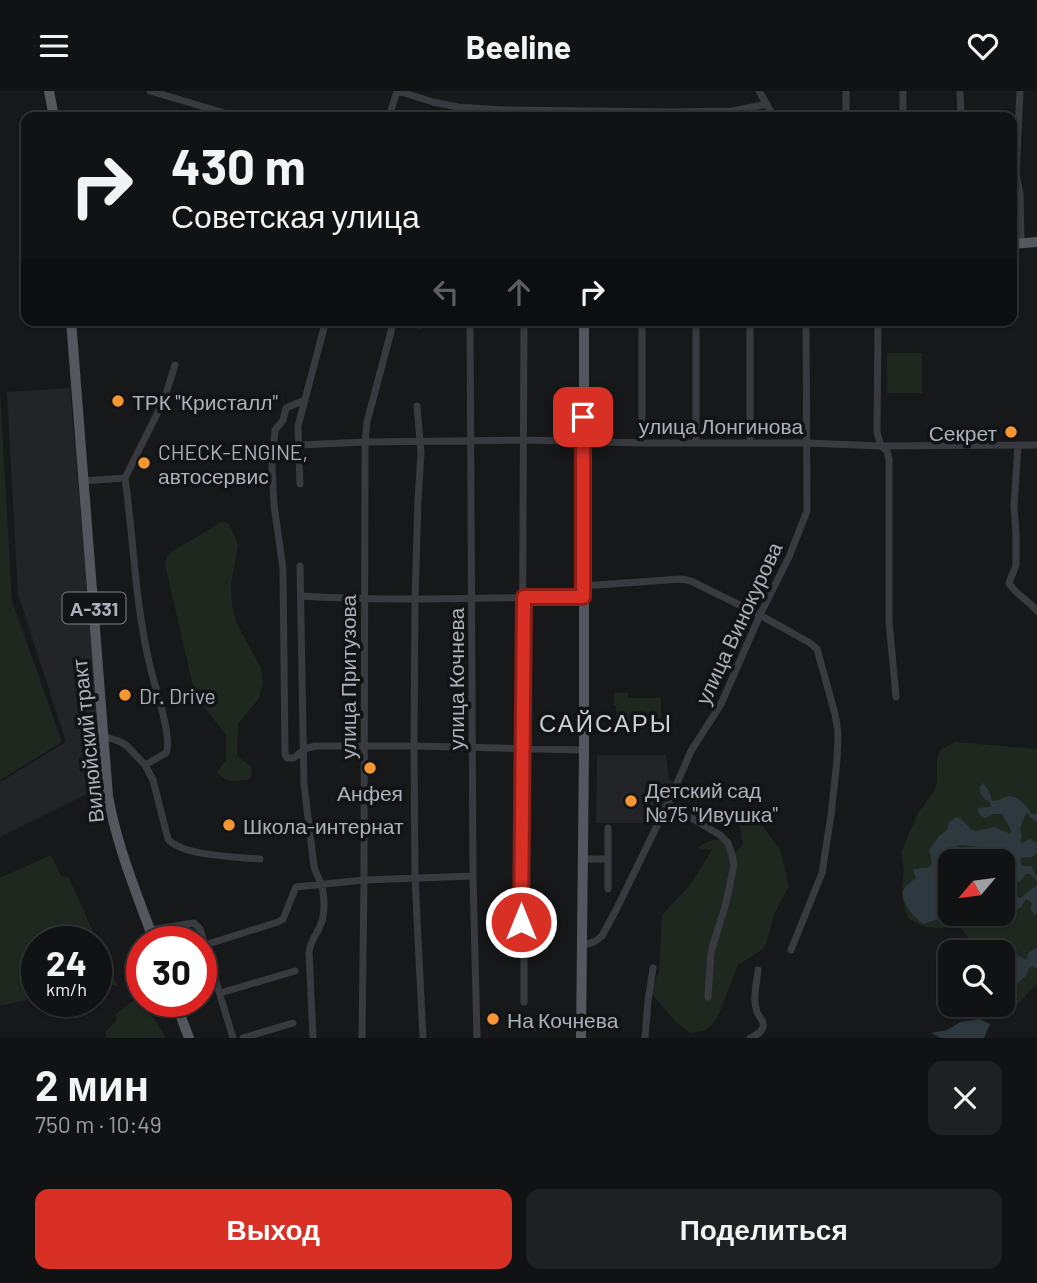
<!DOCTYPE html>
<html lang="ru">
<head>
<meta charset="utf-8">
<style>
  :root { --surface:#111214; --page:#1e2022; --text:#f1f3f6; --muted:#9c9ea0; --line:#303234; --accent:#d93025 }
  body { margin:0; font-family:Barlow,sans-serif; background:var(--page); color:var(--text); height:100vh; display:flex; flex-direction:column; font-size:26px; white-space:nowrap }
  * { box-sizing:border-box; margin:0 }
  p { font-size:23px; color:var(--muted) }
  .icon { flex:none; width:38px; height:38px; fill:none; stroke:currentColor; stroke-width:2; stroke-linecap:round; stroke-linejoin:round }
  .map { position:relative; height:947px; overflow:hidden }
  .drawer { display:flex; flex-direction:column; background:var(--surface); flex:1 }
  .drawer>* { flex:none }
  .top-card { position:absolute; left:21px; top:21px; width:996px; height:214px; border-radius:14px; box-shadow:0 2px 5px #0004,0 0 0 2px var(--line); background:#111214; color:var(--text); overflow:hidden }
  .needle { width:46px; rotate:241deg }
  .controls { position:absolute; left:938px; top:758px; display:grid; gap:14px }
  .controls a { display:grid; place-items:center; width:77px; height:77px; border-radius:14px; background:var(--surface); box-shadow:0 2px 5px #0004,0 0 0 2px var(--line); font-size:35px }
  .speed { position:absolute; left:21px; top:835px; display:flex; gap:14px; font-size:35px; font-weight:700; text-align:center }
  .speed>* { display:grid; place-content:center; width:91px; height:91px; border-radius:50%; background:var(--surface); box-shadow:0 2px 5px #0004,0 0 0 2px var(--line); line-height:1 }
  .speed small { font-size:18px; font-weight:400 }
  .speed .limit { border:10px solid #d22; background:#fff; color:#111 }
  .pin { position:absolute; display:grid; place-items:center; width:60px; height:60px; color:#fff; margin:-30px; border-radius:14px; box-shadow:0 4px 10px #0006 }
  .me { position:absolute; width:77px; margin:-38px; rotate:0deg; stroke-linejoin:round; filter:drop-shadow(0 0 5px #0008) }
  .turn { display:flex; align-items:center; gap:24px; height:147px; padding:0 35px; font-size:32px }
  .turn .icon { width:91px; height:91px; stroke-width:2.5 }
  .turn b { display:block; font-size:49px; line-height:60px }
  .lanes { display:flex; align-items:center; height:66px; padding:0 35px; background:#0003; justify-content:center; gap:35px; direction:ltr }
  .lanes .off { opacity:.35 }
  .round { display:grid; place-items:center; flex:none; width:74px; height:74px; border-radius:14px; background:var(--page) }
  .headline { display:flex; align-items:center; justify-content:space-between; height:119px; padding:0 35px }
  h1 { font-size:42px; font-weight:700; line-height:52px }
  .primary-button { display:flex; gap:14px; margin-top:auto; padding:14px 35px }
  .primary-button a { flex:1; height:80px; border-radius:14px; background:var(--accent); color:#fff; font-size:28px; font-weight:700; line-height:80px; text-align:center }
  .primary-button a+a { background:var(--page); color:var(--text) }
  header { display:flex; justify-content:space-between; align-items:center; height:91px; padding:0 35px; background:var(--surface); font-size:32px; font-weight:700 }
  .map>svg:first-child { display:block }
  .built { fill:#232427 }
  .green { fill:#1f281f; fill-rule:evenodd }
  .water { fill:#2d393e }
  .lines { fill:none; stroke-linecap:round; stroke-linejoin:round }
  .minor { stroke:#383a3f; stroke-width:7 }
  .major { stroke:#54585e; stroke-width:10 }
  .route-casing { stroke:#8d1f18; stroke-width:18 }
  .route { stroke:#d93025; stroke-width:12 }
  .poi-dot { fill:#f69633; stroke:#121315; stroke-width:2.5 }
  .labels { text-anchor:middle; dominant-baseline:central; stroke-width:7; stroke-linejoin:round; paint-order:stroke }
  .shield { fill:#121315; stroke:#7c8288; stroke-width:2 }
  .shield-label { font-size:19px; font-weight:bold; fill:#a9b1ba }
  .poi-label { font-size:21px; fill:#a9b1ba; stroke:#121315; text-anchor:start }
  .street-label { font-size:21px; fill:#a9b1ba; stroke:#121315 }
  .quarter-label { font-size:24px; letter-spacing:2px; fill:#cacfd6; stroke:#121315 }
</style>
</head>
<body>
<header><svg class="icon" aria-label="menu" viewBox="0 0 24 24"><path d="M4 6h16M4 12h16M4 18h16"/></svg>Beeline<svg class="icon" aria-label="heart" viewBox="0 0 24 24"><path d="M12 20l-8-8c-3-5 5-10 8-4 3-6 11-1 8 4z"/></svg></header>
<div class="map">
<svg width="1037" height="947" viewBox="0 0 1037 947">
  <rect width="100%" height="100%" fill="#17181a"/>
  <path class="built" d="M70 297 103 695 0 746V691L66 651 18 503 7 301Z
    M597 664H666L669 689 674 691 657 730 642 732H596Z"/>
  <path class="green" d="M887 262H922V302H887Z
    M0 301 12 510 62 651 0 689Z
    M223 430 229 433 238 454 231 493 232 515 237 533 261 577 263 592 259 607 238 633 237 665 251 675 252 683 250 688C235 691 228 693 217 681L226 669V644L195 604 165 473 167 465 173 460Z
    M614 602H628V607H661V630H627L626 639H616V614H614Z
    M955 651 1037 658V893C1022 907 1022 914 1001 920 994 921 991 922 984 921L979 914H1003V861H978L960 835 943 837 925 836 909 828 905 821 902 797 904 779 901 762 918 722 934 700 937 692V667L940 659ZM950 770H1003V822H950Z
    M752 726 757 727 780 759 789 795 774 824 766 853 763 858 738 874 719 923 712 934 703 940 690 942 676 931 651 902 659 879 662 824 690 794 712 759 697 757C717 745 718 746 735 761L743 754 740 736 741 730Z
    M51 764 61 785 69 787 118 896 96 887V850H37V906L0 915V787Z
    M134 909 143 910 166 947H107L105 941 116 930V923Z"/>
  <path class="water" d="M983 692 989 700 992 710C1000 710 1002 706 1009 705 1017 705 1029 716 1031 723H1037V731L1030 726 1028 722 1025 724 1020 737 1022 746 1020 750 1022 752 1030 748 1037 752V761L1032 766 1021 767 1020 771 1022 775H1031L1037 786V790L1030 783H1026L1020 790 1012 794 1011 799 1012 803 1020 807 1037 794V822L1035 824 1030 817 1032 814 1030 810 1026 808 1021 816 1017 818 1003 808V789H1006L1003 778V770H987L985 762 979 756 961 754 957 755 952 762 955 765 977 770H950V822L962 823 964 828 963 832 941 827 924 833C915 829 900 810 903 800 905 794 911 791 916 787L913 779C927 774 936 783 929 759L939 745 947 739 949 731 957 726 961 728 971 738 976 740 994 736 1011 743V739L1002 723H993L985 727C980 725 978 723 978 717L991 716 990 711C982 707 980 705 980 695Z
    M1037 857V878L1033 875 1029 877 1026 885 1016 893 1009 905 1003 908V871L1007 873 1015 863 1026 869 1029 861Z
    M979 928 990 933 984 947H941L931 942 947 939 960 931Z"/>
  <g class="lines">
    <path class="minor" d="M150 0 238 26
      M398 0 433 11 458 16 502 19 671 21 733 20 767 13
      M759 0 774 26
      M846 0V26
      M960 0 961 26
      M1020 0 1016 83 1020 103 1021 153
      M389 26 397 0
      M903 26V0
      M470 229 473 785 477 947
      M642 229V352
      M696 229V352
      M750 229V352
      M878 229 877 341 881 355 887 360 889 368V530L896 606
      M419 234V229
      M305 309 286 317 283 329 275 339 272 376 274 414 283 478 285 663 287 667H294L304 658 316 655H414L584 659
      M417 315 421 362 418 409 415 508 414 655 415 787 423 947
      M299 354 365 351 524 349 642 352H807L881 355 1037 354
      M1018 354 1014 415 1016 443V474L1009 492C1013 501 1029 510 1037 520
      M125 387C134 451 135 516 151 579 155 596 173 648 166 662L145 674
      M83 390 125 387 164 309 175 274
      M300 393 298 335 326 229
      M300 475 304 694 314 775C316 783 320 789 322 796 325 807 325 825 320 835 316 845 311 849 309 861L313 947
      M583 495 681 488 691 490 760 524 810 552 817 558 835 623 838 642 837 669 831 724 822 782 791 859
      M301 505C395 511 489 506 583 506
      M104 645 121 651 127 655 145 674 153 689 168 748C182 765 237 766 260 768
      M668 713 720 744 728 752 732 764 734 774 726 812 711 861 708 906
      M584 768H608
      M608 798V737
      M150 839 194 832 200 838 205 854
      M583 854 594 851 602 845 617 817 671 706 691 660 721 613 760 524 789 466 807 420 806 229
      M220 902 295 880
      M524 911V867L521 855 524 229
      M233 947 205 854 278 831 283 828 296 796 364 789 473 785
      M243 947 293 932
      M362 947 364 789 365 351 367 331 394 229
      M645 947 648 910 653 877
      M750 947C755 944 761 943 763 936 765 929 759 927 757 921 752 908 757 892 758 879"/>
    <path class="major" d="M49 0 54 26
      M1012 153 1037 151
      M71 229 108 705C117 756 137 803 154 850
      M175 910 189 947
      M581 947 584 659V229"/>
  </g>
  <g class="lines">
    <g class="route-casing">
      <path id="route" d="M521 831 524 506H583V326"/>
    </g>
    <use href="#route" class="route"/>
  </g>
  <g class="poi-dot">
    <circle cx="118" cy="310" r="7"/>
    <circle cx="1011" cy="341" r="7"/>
    <circle cx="144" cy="372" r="7"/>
    <circle cx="125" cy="604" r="7"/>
    <circle cx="370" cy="677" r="7"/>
    <circle cx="631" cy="710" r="7"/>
    <circle cx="229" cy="734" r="7"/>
    <circle cx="493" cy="928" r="7"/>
  </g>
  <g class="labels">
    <rect class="shield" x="62.5" y="501.5" width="63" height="31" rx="5"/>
    <g class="shield-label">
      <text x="94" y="517">А-331</text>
    </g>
    <g class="poi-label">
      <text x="132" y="310">ТРК "Кристалл"</text>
      <text x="997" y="341" text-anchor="end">Секрет</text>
      <text x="158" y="360">CHECK-ENGINE,<tspan x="158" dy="24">автосервис</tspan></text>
      <text x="139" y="604">Dr. Drive</text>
      <text x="645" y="698">Детский сад<tspan x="645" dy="24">№75 "Ивушка"</tspan></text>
      <text x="370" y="701" text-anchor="middle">Анфея</text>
      <text x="243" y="734">Школа-интернат</text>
      <text x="507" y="928">На Кочнева</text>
    </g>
    <g class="street-label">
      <text x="721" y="334">улица Лонгинова</text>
      <text transform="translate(738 532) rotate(-65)">улица Винокурова</text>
      <text transform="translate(347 586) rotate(-90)">улица Притузова</text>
      <text transform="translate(455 588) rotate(-90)">улица Кочнева</text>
      <text transform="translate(87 650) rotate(-96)">Вилюйский тракт</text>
    </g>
    <g class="quarter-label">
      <text x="606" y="631">САЙСАРЫ</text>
    </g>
  </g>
</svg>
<div class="controls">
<a><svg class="needle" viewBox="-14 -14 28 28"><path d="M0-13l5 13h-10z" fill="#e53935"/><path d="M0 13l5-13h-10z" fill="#9c9ea0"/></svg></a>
<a><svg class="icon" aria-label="search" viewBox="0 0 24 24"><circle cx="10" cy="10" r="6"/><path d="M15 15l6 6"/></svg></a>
</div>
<div class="speed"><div>24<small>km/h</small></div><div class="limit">30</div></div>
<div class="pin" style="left:583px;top:326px;background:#d93025"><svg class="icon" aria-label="arrive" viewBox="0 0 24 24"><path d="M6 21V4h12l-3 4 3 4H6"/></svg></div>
<svg class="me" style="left:521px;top:831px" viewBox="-20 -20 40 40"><circle r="17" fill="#d93025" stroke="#fff" stroke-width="3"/><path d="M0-11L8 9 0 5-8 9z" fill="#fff"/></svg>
<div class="top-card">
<div class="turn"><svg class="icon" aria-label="right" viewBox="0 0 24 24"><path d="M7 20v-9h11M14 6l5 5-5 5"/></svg><div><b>430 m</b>Советская улица</div></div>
<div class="lanes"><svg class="icon off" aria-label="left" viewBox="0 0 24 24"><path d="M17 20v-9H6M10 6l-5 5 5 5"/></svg><svg class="icon off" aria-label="ahead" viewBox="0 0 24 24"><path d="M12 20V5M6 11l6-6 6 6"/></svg><svg class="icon" aria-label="right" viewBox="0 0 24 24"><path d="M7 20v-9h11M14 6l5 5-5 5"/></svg></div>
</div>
</div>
<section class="drawer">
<div class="headline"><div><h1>2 мин</h1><p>750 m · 10:49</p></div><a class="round"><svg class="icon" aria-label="close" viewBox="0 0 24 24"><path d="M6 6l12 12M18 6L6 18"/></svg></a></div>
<div class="primary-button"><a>Выход</a><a>Поделиться</a></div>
</section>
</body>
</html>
